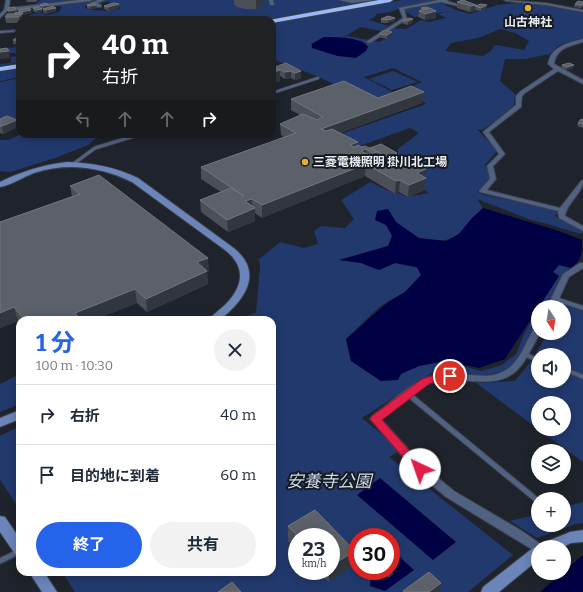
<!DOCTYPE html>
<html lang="ja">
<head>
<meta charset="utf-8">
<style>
  :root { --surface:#fff; --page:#f2f2f3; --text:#1f2937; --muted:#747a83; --line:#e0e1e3; --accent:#2563eb }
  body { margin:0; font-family:Bitter,"Noto Sans JP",serif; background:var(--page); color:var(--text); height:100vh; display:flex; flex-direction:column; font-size:15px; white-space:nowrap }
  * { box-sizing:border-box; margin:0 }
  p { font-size:13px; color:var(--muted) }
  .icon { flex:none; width:22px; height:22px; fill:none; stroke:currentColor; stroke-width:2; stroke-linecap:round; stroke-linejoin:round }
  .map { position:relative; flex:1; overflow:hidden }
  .drawer { position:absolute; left:16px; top:316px; width:260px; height:260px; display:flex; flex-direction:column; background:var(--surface); border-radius:12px; box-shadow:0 2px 10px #0003 }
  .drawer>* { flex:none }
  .guide { position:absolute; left:16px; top:16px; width:260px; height:122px; border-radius:12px; box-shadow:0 2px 10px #0003; background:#202124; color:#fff; overflow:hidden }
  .needle { width:26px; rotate:168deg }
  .fabs { position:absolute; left:531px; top:300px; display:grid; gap:8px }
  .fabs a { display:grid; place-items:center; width:40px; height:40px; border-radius:50%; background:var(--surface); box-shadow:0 2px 10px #0003; font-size:20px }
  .speed { position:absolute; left:288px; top:528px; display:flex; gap:8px; font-size:20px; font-weight:700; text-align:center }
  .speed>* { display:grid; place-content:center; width:52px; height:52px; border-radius:50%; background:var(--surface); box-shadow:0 2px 10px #0003; line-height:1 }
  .speed small { font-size:10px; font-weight:400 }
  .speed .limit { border:6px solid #d22; background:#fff; color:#111 }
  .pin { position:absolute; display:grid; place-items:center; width:34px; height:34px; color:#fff; margin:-17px; border:2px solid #fff; border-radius:50%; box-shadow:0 1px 4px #0007 }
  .me { position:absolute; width:44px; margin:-22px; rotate:318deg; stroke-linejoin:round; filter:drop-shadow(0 0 3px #0008) }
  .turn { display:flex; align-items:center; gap:14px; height:84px; padding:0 20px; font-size:18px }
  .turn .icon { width:52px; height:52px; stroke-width:2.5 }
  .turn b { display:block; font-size:28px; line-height:34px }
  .lanes { display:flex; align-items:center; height:38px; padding:0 20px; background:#0003; justify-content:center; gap:20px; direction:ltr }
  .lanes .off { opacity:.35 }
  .round { display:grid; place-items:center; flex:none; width:42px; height:42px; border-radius:21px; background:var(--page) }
  .summary { display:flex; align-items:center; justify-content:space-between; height:68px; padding:0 20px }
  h1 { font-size:24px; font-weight:700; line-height:30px; color:var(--accent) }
  .cta { display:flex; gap:8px; margin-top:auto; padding:8px 20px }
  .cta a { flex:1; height:46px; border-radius:24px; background:var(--accent); color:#fff; font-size:16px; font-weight:700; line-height:46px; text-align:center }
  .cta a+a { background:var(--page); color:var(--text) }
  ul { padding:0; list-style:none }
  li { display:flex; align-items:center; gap:12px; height:60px; padding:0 20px; border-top:1px solid var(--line) }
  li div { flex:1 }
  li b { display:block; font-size:15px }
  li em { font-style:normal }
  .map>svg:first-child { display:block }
  .green { fill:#22396d; fill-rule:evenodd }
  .water { fill:#004 }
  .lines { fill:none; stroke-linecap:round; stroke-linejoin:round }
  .lane-far3-casing { stroke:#3b3f47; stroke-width:3.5 }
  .lane-far2-casing { stroke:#3b3f47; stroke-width:4.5 }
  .lane-far1-casing { stroke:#3b3f47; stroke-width:6 }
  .lane-casing { stroke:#3b3f47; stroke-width:7 }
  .street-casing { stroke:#3b3f47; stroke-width:2 }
  .secondary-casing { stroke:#3b3f47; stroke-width:2 }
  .highway-casing { stroke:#3b3f47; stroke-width:2 }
  .lane-far3 { stroke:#516182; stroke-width:2.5 }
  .lane-far2 { stroke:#516182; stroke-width:3 }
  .lane-far1 { stroke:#516182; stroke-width:4 }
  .lane { stroke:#516182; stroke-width:5 }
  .street { fill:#516182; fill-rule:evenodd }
  .secondary { fill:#6b84b9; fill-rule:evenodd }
  .highway { fill:#99b9fa; fill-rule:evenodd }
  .wall { fill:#4b4f58; fill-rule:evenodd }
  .shaded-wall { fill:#32363f }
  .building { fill:#5c6068; stroke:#72767e }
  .route { fill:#e11d48; stroke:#92132f }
  .poi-dot { fill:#e2af34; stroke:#161a21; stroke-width:1.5 }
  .labels { text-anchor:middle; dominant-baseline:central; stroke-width:4; stroke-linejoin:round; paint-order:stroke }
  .far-poi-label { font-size:12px; font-weight:bold; fill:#eaedf2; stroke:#161a21 }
  .near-park-label { font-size:17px; font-style:italic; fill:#cfd9ee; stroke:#161a21 }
</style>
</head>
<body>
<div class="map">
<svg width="583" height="592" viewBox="0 0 583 592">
  <rect width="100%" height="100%" fill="#1f232b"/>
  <path class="green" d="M40 0H372L270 20H27L23 18 32 14 42 13 47 15 59 12 62 7 51 5 32 7ZM110 1 107 6 114 5 122 8C112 12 94 11 85 8V6Z
    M402 0H442L402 7 391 12 376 14 375 17 369 20 389 26 381 31 360 27 343 38 324 37 311 44 312 48 338 56 363 42 344 38 348 36 379 42 392 36 385 33 393 28 406 29 421 20 429 22 446 18 438 14 450 11 415 17 403 10 407 8 439 2 456 10 470 14 497 5 516 3 551 5 583 13V38L559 45 550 54 525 59H505L500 81 515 94 514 105 501 117 482 130 477 129 497 151 485 165 491 180 477 191 481 194 552 209 558 213 555 216 583 232 580 234 548 224 531 220 477 199 483 208C474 216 468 225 459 233 440 251 407 233 386 225L393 236 388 246 341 260 361 263 379 270 395 263 418 268 421 275 405 292 379 307 346 339 351 361 381 381 419 366 445 361 481 371 502 365 516 354 526 330 538 309C538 326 534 330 526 344 522 351 518 363 512 367 493 380 456 374 435 371L362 418 379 432 399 451 389 457 513 555 468 592H75L62 572H272V320H237L254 313H256L260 266 259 259 280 242 304 248 318 244 314 231 321 226 345 228 354 219 341 200 370 182 395 194 399 193 407 197 429 193 416 185 403 164 397 157 398 149 419 133 410 128 354 148 335 136 426 104 417 96 398 92 422 82 393 68 364 77 403 98 378 106 319 77 272 59V23ZM500 29 515 33 529 41 524 50 497 45 494 46 492 50 483 56 445 51 451 43 478 38ZM297 537H331V571H297ZM357 537H391V571H357Z
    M20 45V62L0 66V64L11 63V57L17 56 15 53H10L4 50V48H12Z
    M20 67V77L0 81V71Z
    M393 71 418 82 392 90 369 79Z
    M20 78V118L0 121V82Z
    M21 134H100L88 145 55 158 11 172 0 171V140H8Z
    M559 265 571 268 562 274 546 307H539L559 276 553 272Z
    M564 305 583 311V376L564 368V355H538V358L534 356 548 333H564Z
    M532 360 538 362V381H564V372L583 379V462L538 429H564V403H538V429L476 383 515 381Z
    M16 376 20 382V404L0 412V384Z
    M20 426V510L0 480V436Z
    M583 502V523L576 524 537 538 510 521 538 514V525H564V507Z"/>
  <path class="water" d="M324 37C334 37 363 37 368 47L366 51 356 58 338 56 312 48V44Z
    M483 208 559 231 582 240C583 252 581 261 571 268L559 265 553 272 559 276 505 359 479 368 445 361 419 366 401 374 398 380 381 381 351 361 346 339 388 302 405 292 421 275 417 267 395 263 379 270 361 263 339 260 388 246 392 236 386 225 375 220 377 211 388 209 396 222 419 238 446 241 459 234 471 219Z
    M380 478 456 542 433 560 357 495Z
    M391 549 414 570 385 591 370 586 371 578C377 575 382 574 389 578L394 574 391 571Z
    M583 555V592H540L562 573H564V571Z"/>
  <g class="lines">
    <g class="lane-far3-casing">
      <path id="lane-far3" d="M272 93 318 78"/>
    </g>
    <g class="lane-far2-casing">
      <path id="lane-far2" d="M72 165 95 148 141 134"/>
    </g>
    <g class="lane-far1-casing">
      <path id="lane-far1" d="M556 299 583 308
        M524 354 538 360
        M564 369 583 377"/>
    </g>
    <g class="lane-casing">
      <path id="lane" d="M408 394 538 501
        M0 561 20 551"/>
    </g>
    <g class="street-casing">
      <path id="street" d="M6 0H10L9 8 79 0H92L90 1 7 11 0 18V14L4 10Z
        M98 0H105L97 3 101 5V7H97L91 3Z
        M269 0H273L274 5H270Z
        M339 0H375L352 3Z
        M439 0H448L447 1 460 5 458 6 441 2 404 9 407 19 370 43 366 42 403 18 399 8Z
        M504 0 546 3 583 10V12L546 5 506 1Z
        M15 30V31L13 32 0 33V31Z
        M583 39V42C570 46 556 48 554 64L583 80V84L558 71 525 93 522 96 521 107 489 132 505 154 493 166 496 179 487 190 560 208 581 181 583 180C583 194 567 202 565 216L583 226V231L559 218 558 211 480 192 479 191 490 179 487 166 499 154 483 132 516 105V96L521 91 554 69 548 64C551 46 568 43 583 39Z
        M580 263H583V268L569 277 555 307H547L563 274Z
        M538 326V333H540C520 370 516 385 469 381 459 380 449 377 439 380 416 387 399 405 381 419L424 466 454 491 522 531 542 545 543 547H538V553L446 497 416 472 370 419C373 414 379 411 384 407 402 392 424 373 448 373 467 373 489 381 506 370 520 362 526 341 535 327Z"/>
    </g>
    <g class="secondary-casing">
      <path id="secondary" d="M67 162C93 163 115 167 138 178L235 249C264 274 244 300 220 320H209C213 314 220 310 225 305 243 287 247 267 225 250L132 182C101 167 67 162 34 173 23 177 12 185 0 187V182C22 171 43 165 67 162Z
        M20 410V419L0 427V418Z
        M0 516 5 517 20 539V556L15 554 0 532Z
        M583 530V542L571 543 563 547H541L543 543 570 532Z
        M538 546 540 547H538V560L499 592H481L483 587 533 548Z
        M29 572H44L57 592H42Z"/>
    </g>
    <g class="highway-casing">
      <path id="highway" d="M379 0H393L390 2 272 23V20H269Z
        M20 64V68L0 71V67Z"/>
    </g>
    <use href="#lane-far3" class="lane-far3"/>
    <use href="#lane-far2" class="lane-far2"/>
    <use href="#lane-far1" class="lane-far1"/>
    <use href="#lane" class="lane"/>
    <use href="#street" class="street"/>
    <use href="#secondary" class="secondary"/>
    <use href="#highway" class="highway"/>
  </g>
  <path class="wall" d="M26 0H38L36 2H27Z
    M234 0H264V5L256 9H246L237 7 234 4Z
    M457 2 476 5V6L487 8 481 11 475 10V11L470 12 457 8Z
    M583 2V6L581 8 574 7 575 4Z
    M40 5 49 7 56 8V11L46 14 43 12V9H42V12L37 13 33 11V8H40Z
    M87 5 97 8 91 9 87 8Z
    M104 6 119 8 109 11 104 9Z
    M421 8H429L436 11V18L425 20 418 17 419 11 420 10Z
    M16 10 15 13H19L18 10 32 13 23 15V16L22 17 23 20H20V23H6L5 17 15 13 9 14 8 11Z
    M388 16 395 21 388 23H381V19Z
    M403 21 413 22 408 25 403 24Z
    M20 28V37H17L16 30Z
    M379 34 392 35 387 39 379 37Z
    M20 39V45L13 44V40Z
    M562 65H574L573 68 566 70 561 68Z
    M272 66 275 68V67L301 71V78L295 80 291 78 285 79 280 76V81L272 83Z
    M424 92 422 103 340 133 358 142 357 145 361 147 397 153 396 160 426 178 425 190 408 197 399 192 395 194 365 176 262 218 255 213V221L228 232 201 212 200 200 221 192 201 179V167L284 137 281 135 280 124 300 115 291 110V99L378 98ZM377 160 385 164 380 166 376 164H377Z
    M0 119 18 127 3 134 0 133Z
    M583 120V128L577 126 578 123Z
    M70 186 209 271 207 272 208 284 147 312 137 303 94 320H20V324L18 321 0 328V222L72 196Z
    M315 510 355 551 354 565 329 582 318 571H331V537H297V550L288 541V526Z"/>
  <path class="shaded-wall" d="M256 0H264V5L256 9Z
    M119 4V8L109 11 108 7Z
    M49 5 50 8 44 10 43 6Z
    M96 5 97 8 91 9 90 6Z
    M476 5 475 11 470 12 471 6Z
    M487 5V8L481 11V8Z
    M15 7V13L9 14 8 11Z
    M56 8V11L46 14V10Z
    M42 9V12L37 13 36 10Z
    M31 10 32 13 23 15V16L22 17 23 20H20V23L19 17 20 15V12Z
    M436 11V18L425 20V14Z
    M395 18V21L388 23V20Z
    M413 19V22L408 25V21Z
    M392 32V35L387 39V35Z
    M9 51 10 58 0 59V52Z
    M574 65 573 68 566 70 567 67Z
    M280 70V81L272 83V73Z
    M291 71V78L285 79V72Z
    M301 71V78L295 80V73Z
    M424 92 422 103 321 140V129Z
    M17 120 18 127 3 134 2 126Z
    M125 134H131L125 136Z
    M358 142 357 154 350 145Z
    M366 149 365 161 361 151Z
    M378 152 377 164H376L371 161 372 160V153Z
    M397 153 396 161 385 165 386 157Z
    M366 164 365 176 262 218V205Z
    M426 169 425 179 426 178 425 190 408 197 409 185 417 173Z
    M400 180 399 192 395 194 396 181Z
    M252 199V210L255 208V221L228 232 227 220 245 201Z
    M208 258 209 271 207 272 208 284 147 312 146 299 197 262Z
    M135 289 137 303 94 320H76L75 313Z
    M14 307 18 321 0 328V313Z
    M355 551 354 565 329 582V571H331V566Z
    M441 583 439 592H429Z"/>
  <path class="building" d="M463 0 476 5 471 6 457 2Z
    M578 1 583 2V4L581 5 575 4Z
    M45 3 49 5 43 6 40 5Z
    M93 3 96 5 90 6 87 5Z
    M114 3 119 4 108 7 104 6Z
    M481 4 487 5 481 8 475 6Z
    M53 6 56 8 46 10 43 9Z
    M15 7V10L8 11V8Z
    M38 7 42 9 36 10 33 8Z
    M425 7 429 8 424 9 421 8Z
    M29 8 31 10 20 12 18 10Z
    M430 8 436 11 425 14 419 11Z
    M16 12 23 13 21 14H14Z
    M7 14H22L19 17H5Z
    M388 16 395 18 388 20 381 19Z
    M409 18 413 19 408 21H403Z
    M20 28V31L16 30Z
    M384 30 392 32 387 35 379 34Z
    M16 38 20 39V41L13 40Z
    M7 48 9 51 0 52V49Z
    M286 63 301 71 295 73 291 71 285 72 275 67Z
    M569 63 574 65 567 67 562 65Z
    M272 66 280 70 272 73Z
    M344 81 378 98 411 86 424 92 321 129 326 131 332 129 358 142 350 145 354 147 358 145 361 147 365 146 378 152 372 153 366 149 361 151 376 159 371 161 380 166 404 157 426 169 417 173 426 178 409 185 400 180 396 181 366 164 262 205 252 199 245 201 255 208 227 220 200 200 231 188 244 196 201 167 296 133 280 124 303 114 317 120 323 117 291 99Z
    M7 116 17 120 2 126H0V119Z
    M581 119 583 120V124L578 123Z
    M381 144 397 153 386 157 370 148Z
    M99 175 208 258 197 262 207 271 146 299 135 289 75 313 81 320H25L14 307 0 313V222L80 194 70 186Z
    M315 510 355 551 331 566V537H299L288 526Z
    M429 572 441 583 429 592H405L403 591Z
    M232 582 241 592H218Z"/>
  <path class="route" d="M450 372 454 373 455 376 454 378 439 381 429 384 382 420 426 469 424 472 420 473 416 472 370 419 372 416 422 379 437 374Z"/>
  <g class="poi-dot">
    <circle cx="528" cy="8" r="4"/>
    <circle cx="305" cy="162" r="4"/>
  </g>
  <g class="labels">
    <g class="far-poi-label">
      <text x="528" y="22">山古神社</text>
      <text x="313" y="162" text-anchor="start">三菱電機照明 掛川北工場</text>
    </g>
    <g class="near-park-label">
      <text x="329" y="481">安養寺公園</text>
    </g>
  </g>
</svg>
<div class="fabs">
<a><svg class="needle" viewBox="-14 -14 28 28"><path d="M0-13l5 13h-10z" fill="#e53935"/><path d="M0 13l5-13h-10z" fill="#747a83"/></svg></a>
<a><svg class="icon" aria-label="sound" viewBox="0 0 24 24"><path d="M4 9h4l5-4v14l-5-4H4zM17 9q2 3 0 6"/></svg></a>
<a><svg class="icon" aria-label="search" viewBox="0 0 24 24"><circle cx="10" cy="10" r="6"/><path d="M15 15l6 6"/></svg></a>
<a><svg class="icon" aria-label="layers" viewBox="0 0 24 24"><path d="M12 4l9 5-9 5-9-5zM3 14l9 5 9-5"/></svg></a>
<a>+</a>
<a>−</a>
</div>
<div class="speed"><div>23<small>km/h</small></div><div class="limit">30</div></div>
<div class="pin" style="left:450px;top:376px;background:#d93025"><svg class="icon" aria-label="arrive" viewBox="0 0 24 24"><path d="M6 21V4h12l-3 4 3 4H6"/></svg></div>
<svg class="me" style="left:420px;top:469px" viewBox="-20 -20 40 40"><circle r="19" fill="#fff"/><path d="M0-13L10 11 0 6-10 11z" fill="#e11d48"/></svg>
<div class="guide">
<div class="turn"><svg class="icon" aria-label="right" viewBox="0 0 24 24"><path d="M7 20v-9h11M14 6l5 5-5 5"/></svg><div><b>40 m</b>右折</div></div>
<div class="lanes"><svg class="icon off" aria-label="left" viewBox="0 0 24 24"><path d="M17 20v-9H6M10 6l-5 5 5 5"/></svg><svg class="icon off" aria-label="ahead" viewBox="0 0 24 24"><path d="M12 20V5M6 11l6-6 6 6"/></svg><svg class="icon off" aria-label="ahead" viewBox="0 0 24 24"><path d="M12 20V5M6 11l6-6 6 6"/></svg><svg class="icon" aria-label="right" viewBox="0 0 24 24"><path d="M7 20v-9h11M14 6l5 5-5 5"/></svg></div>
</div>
<section class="drawer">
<div class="summary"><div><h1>1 分</h1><p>100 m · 10:30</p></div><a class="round"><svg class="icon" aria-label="close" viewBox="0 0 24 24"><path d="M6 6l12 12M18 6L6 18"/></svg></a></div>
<ul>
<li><svg class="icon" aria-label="right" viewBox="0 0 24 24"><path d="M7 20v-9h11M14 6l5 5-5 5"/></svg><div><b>右折</b></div><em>40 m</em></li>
<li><svg class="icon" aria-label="arrive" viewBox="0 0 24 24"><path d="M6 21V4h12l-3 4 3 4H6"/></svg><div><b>目的地に到着</b></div><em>60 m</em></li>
</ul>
<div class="cta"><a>終了</a><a>共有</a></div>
</section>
</div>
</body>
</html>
